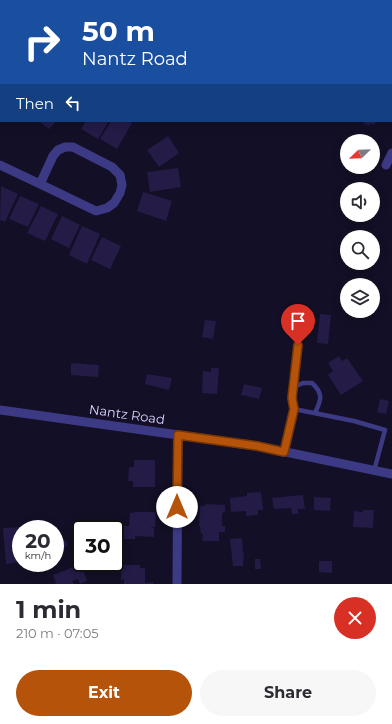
<!DOCTYPE html>
<html lang="en">
<head>
<meta charset="utf-8">
<style>
  :root { --surface:#fff; --page:#f7f7f7; --text:#2b2b33; --muted:#7c7c81; --accent:#b45309 }
  body { margin:0; font-family:Montserrat,sans-serif; background:var(--page); color:var(--text); height:100vh; display:flex; flex-direction:column; font-size:15px; white-space:nowrap }
  * { box-sizing:border-box; margin:0 }
  p { font-size:13px; color:var(--muted) }
  .icon { flex:none; width:22px; height:22px; fill:none; stroke:currentColor; stroke-width:2; stroke-linecap:round; stroke-linejoin:round }
  .map { position:relative; height:584px; overflow:hidden }
  .side { display:flex; flex-direction:column; background:var(--surface); flex:1 }
  .side>* { flex:none }
  .banner { position:absolute; left:0px; top:0px; width:392px; height:122px; box-shadow:0 2px 10px #0003; background:#1a4fa0; color:#fff; overflow:hidden }
  .needle { width:26px; rotate:247deg }
  .controls { position:absolute; left:340px; top:134px; display:grid; gap:8px }
  .controls a { display:grid; place-items:center; width:40px; height:40px; border-radius:50%; background:var(--surface); box-shadow:0 2px 10px #0003; font-size:20px }
  .speed { position:absolute; left:12px; top:520px; display:flex; gap:8px; font-size:20px; font-weight:700; text-align:center }
  .speed>* { display:grid; place-content:center; width:52px; height:52px; border-radius:50%; background:var(--surface); box-shadow:0 2px 10px #0003; line-height:1 }
  .speed small { font-size:10px; font-weight:400 }
  .speed .limit { border:2px solid #111; border-radius:6px; background:#fff; color:#111 }
  .pin { position:absolute; display:grid; place-items:center; width:34px; height:34px; color:#fff; margin:-41px -17px; border-radius:50% 50% 50% 0; rotate:-45deg; box-shadow:0 0 4px #0007 }
  .pin .icon { rotate:45deg }
  .me { position:absolute; width:44px; margin:-22px; rotate:0deg; stroke-linejoin:round; filter:drop-shadow(0 0 3px #0008) }
  .turn { display:flex; align-items:center; gap:14px; height:84px; padding:0 16px; font-size:18px }
  .turn .icon { width:52px; height:52px; stroke-width:2.5 }
  .turn b { display:block; font-size:28px; line-height:34px }
  .then { display:flex; align-items:center; height:38px; padding:0 16px; background:#0003; gap:8px; font-size:15px }
  .round { display:grid; place-items:center; flex:none; width:42px; height:42px; border-radius:21px; background:var(--page) }
  .overview { display:flex; align-items:center; justify-content:space-between; height:68px; padding:0 16px }
  h1 { font-size:24px; font-weight:700; line-height:30px }
  .action { display:flex; gap:8px; margin-top:auto; padding:8px 16px }
  .action a { flex:1; height:46px; border-radius:24px; background:var(--accent); color:#fff; font-size:16px; font-weight:700; line-height:46px; text-align:center }
  .action a+a { background:var(--page); color:var(--text) }
  .map>svg:first-child { display:block }
  .building { fill:#241b47 }
  .lines { fill:none; stroke-linecap:round; stroke-linejoin:round }
  .lane { stroke:#3d3a85; stroke-width:4.5 }
  .street { stroke:#3d3a85; stroke-width:9 }
  .route-casing { stroke:#753606; stroke-width:10 }
  .route { stroke:#b45309; stroke-width:7 }
  .labels { text-anchor:middle; dominant-baseline:central; stroke-width:4; stroke-linejoin:round; paint-order:stroke }
  .street-label { font-size:13px; fill:#d9d4ff; stroke:#130f26 }
</style>
</head>
<body>
<div class="map">
<svg width="392" height="584" viewBox="0 0 392 584">
  <rect width="100%" height="100%" fill="#130f26"/>
  <path class="building" d="M39 121H56L49 129Z
    M86 121H109L98 139 81 129Z
    M111 121H129L132 123 117 149 100 139Z
    M365 121H379L378 123 376 122 374 125 370 123 369 126 363 123Z
    M168 136 179 153 159 167 147 150Z
    M178 168 181 187 150 192 147 172Z
    M1 186 18 194 5 222 0 220Z
    M143 192 172 201 166 221 137 211Z
    M20 196 39 204 28 227 9 219Z
    M41 206 58 214 45 241 27 233Z
    M62 216 80 225 69 248 51 239Z
    M82 226 100 234 87 264 69 255Z
    M102 237 121 246 110 269 91 260Z
    M320 314 331 315 328 344 317 343Z
    M205 320 216 321 213 339 202 337Z
    M339 356 342 361 347 358 363 381 341 395 328 375 333 371 328 363Z
    M71 363 99 365 98 377 71 375Z
    M211 368H219L217 394 202 393 203 371 211 372Z
    M147 374 172 378 169 390 145 384Z
    M244 384 262 388 259 399 241 395Z
    M380 399 389 401 386 414 377 412Z
    M134 460H155V487H133V481H128L129 467H134Z
    M261 492 263 510H258V515L246 516V511L231 512 230 498 247 496V493Z
    M303 495 305 509H298V514H292L291 508 274 509 272 498Z
    M314 497 331 498 330 511 314 510Z
    M205 504 225 505V512L222 513V526H225V532H219V541H202L203 534H201L200 526H199L200 506H205Z
    M363 510H374L373 528 353 527 354 511 363 512Z
    M136 512H156L155 527 149 528H154V537L135 536V539H118V526H129L130 513Z
    M23 527V529H21V535H17L18 544H21V562L6 564 3 528Z
    M55 532 68 544 64 549 60 546 55 551Z
    M242 538 243 552H244L243 566H233L230 539Z
    M55 553 60 558 48 572 38 563H55Z
    M255 559H260L261 569H255Z
    M319 561H332V573L319 572Z
    M81 564 87 581 80 584 78 579 72 581 74 584H53L56 583 53 575Z
    M122 565H140V568H145V583L153 582V584H124V579L121 580Z"/>
  <g class="lines">
    <path class="lane" d="M0 84 1 83
      M294 387 303 383H312C324 394 321 400 315 413
      M294 409 292 398 299 332
      M284 452 294 409 354 421 385 430 374 471"/>
    <path class="street" d="M368 0 369 1
      M391 28 392 29
      M0 165 40 184 96 211 107 208 114 203 120 193 122 185 120 175 112 167 73 147H65L58 150 53 156 40 184
      M386 165 392 153
      M0 410 257 446 392 474
      M177 584 178 435"/>
  </g>
  <g class="lines">
    <g class="route-casing">
      <path id="route" d="M177 507 178 435 257 446 284 452 294 409 292 398 298 345"/>
    </g>
    <use href="#route" class="route"/>
  </g>
  <g class="labels">
    <g class="street-label">
      <text transform="translate(127 414) rotate(8)">Nantz Road</text>
    </g>
  </g>
</svg>
<div class="controls">
<a><svg class="needle" viewBox="-14 -14 28 28"><path d="M0-13l5 13h-10z" fill="#e53935"/><path d="M0 13l5-13h-10z" fill="#7c7c81"/></svg></a>
<a><svg class="icon" aria-label="sound" viewBox="0 0 24 24"><path d="M4 9h4l5-4v14l-5-4H4zM17 9q2 3 0 6"/></svg></a>
<a><svg class="icon" aria-label="search" viewBox="0 0 24 24"><circle cx="10" cy="10" r="6"/><path d="M15 15l6 6"/></svg></a>
<a><svg class="icon" aria-label="layers" viewBox="0 0 24 24"><path d="M12 4l9 5-9 5-9-5zM3 14l9 5 9-5"/></svg></a>
</div>
<div class="speed"><div>20<small>km/h</small></div><div class="limit">30</div></div>
<div class="pin" style="left:298px;top:345px;background:#d93025"><svg class="icon" aria-label="arrive" viewBox="0 0 24 24"><path d="M6 21V4h12l-3 4 3 4H6"/></svg></div>
<svg class="me" style="left:177px;top:507px" viewBox="-20 -20 40 40"><circle r="19" fill="#fff"/><path d="M0-13L10 11 0 6-10 11z" fill="#b45309"/></svg>
<div class="banner">
<div class="turn"><svg class="icon" aria-label="right" viewBox="0 0 24 24"><path d="M7 20v-9h11M14 6l5 5-5 5"/></svg><div><b>50 m</b>Nantz Road</div></div>
<div class="then">Then<svg class="icon" aria-label="left" viewBox="0 0 24 24"><path d="M17 20v-9H6M10 6l-5 5 5 5"/></svg></div>
</div>
</div>
<section class="side">
<div class="overview"><div><h1>1 min</h1><p>210 m · 07:05</p></div><a class="round" style="background:#d93025;color:#fff"><svg class="icon" aria-label="close" viewBox="0 0 24 24"><path d="M6 6l12 12M18 6L6 18"/></svg></a></div>
<div class="action"><a>Exit</a><a>Share</a></div>
</section>
</body>
</html>
